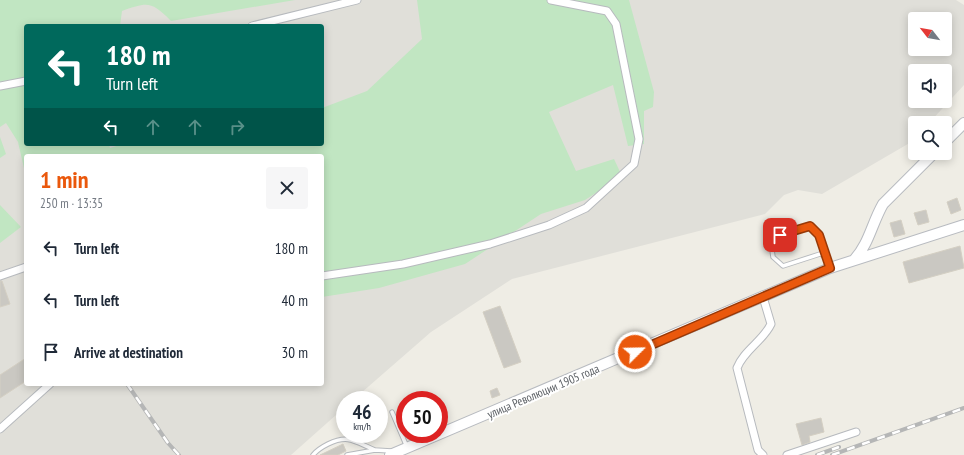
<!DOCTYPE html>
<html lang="en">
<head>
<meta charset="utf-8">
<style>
  :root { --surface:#fff; --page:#f6f6f7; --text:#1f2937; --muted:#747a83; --accent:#ea580c }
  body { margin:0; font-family:"PT Sans Narrow",sans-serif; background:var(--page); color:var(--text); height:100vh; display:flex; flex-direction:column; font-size:15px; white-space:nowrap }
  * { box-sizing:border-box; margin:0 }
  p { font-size:13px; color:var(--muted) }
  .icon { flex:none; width:22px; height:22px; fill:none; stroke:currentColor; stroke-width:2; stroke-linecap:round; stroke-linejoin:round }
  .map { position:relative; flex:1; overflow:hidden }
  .panel { position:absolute; left:24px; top:154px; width:300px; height:232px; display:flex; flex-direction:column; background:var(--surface); border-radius:4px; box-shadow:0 2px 10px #0003 }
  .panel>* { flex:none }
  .hud { position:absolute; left:24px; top:24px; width:300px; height:122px; border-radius:4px; box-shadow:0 2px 10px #0003; background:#00695c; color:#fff; overflow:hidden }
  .needle { width:26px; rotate:301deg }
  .buttons { position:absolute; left:908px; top:12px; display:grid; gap:8px }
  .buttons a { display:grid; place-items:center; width:44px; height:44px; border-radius:4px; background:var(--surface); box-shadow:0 2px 10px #0003; font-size:20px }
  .speed { position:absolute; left:336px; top:391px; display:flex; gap:8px; font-size:20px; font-weight:700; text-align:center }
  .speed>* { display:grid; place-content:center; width:52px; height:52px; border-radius:50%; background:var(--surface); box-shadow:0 2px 10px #0003; line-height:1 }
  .speed small { font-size:10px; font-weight:400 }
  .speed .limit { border:6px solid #d22; background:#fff; color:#111 }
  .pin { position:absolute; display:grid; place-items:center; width:34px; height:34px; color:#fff; margin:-17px; border-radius:8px; box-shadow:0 2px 6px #0006 }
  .me { position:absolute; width:44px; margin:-22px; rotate:67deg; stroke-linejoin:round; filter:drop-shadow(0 0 3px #0008) }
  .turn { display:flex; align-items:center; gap:14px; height:84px; padding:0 16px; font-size:18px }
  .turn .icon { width:52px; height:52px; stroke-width:2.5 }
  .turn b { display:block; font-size:28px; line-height:34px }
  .lanes { display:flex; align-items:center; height:38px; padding:0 16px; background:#0003; justify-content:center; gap:20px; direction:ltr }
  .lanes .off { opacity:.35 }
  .round { display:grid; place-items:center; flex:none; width:42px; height:42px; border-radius:4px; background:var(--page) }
  .headline { display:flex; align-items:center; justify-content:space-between; height:68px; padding:0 16px }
  h1 { font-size:24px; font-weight:800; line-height:30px; color:var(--accent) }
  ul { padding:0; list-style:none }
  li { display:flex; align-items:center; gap:12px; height:52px; padding:0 16px }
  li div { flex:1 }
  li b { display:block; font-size:15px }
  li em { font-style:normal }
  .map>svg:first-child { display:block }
  .industrial { fill:#e0dfd9; fill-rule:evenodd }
  .green { fill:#c1e6c2 }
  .building { fill:#cac8c2; stroke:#d4cfc3 }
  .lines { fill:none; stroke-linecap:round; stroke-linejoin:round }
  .lane-casing { stroke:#b7babe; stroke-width:5.5 }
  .street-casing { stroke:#b7babe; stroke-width:9 }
  .secondary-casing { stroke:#b8bbc0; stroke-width:12 }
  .lane { stroke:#fff; stroke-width:3.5 }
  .street { stroke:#fff; stroke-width:7 }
  .secondary { stroke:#fff; stroke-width:10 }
  .rail-casing { stroke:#b5b6b6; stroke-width:4 }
  .rail { stroke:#fff; stroke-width:2.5; stroke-dasharray:8; stroke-linecap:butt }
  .route-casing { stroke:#983908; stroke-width:10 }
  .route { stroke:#ea580c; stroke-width:7 }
  .labels { text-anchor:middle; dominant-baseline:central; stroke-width:4; stroke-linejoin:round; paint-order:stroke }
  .street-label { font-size:12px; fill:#5c6065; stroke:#fff }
</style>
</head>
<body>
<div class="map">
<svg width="964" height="455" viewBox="0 0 964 455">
  <rect width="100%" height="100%" fill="#efede5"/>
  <path class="industrial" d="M0 0H956L964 5V85L929 123H915V139L913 141 822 194 798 190 784 195 765 214 512 279 431 332 353 400H345V407L291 455H0ZM915 19H945V49H915ZM26 26H322V144H26ZM915 71H945V101H915ZM26 156H322V384H26Z"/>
  <path class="green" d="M0 0H295L171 21C151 1 148 2 122 11L120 26H26V144H109L110 148 123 144H322V108L367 91 422 39 417 0H629L654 92 653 107 644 111V144L628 146 613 85 549 112 576 171 614 159 622 176 585 200 541 214 465 264 379 288 322 297V156H26V177L18 142 6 123 0 127Z
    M0 137 6 154 0 158Z
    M0 205 21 227 0 243Z"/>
  <path class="building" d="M957 198 961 210 951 214 947 202Z
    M926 210 929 222 918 225 914 213Z
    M901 220 905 234 894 237 890 223Z
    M960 246 964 268 909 283 903 262Z
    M0 281H2L10 304 0 307Z
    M500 306 521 362 504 368 483 312Z
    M26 358V381L0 398V375Z
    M497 388 500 395 492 398 490 391Z
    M821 418 824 432 809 436 810 442 802 445 796 424Z
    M343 444 346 451 338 455H320Z"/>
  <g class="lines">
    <g class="lane-casing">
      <path id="lane" d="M827 257 820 254 783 266 773 257 771 243 780 235 810 226C822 238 826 251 830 266
        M392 412 407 447
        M313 455C317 450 322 447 328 444 349 434 355 442 375 450
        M347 455 375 450 391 451"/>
    </g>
    <g class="street-casing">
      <path id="street" d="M252 26 357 0
        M0 86 26 81
        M0 276 26 267
        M322 276 403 264 490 244 549 225 586 208 634 164 639 139 616 24 607 11 551 0
        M763 297 771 324C763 341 744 350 737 368L758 450 763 455
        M0 429 50 384
        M787 455 856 432"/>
    </g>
    <g class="secondary-casing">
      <path id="secondary" d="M945 142 964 123
        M854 260C869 244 872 223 883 204L934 153
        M390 455 830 268 964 225"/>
    </g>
    <use href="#lane" class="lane"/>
    <use href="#street" class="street"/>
    <use href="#secondary" class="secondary"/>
    <g class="rail-casing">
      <path id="rail" d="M127 384 168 443 179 455
        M817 455 839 447
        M832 455 964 408"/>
    </g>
    <use href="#rail" class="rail"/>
  </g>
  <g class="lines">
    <g class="route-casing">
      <path id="route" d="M635 352 830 268 819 235 810 226 780 235"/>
    </g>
    <use href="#route" class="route"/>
  </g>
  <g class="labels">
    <g class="street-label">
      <text transform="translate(543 391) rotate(-23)">улица Революции 1905 года</text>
    </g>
  </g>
</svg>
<div class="buttons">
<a><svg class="needle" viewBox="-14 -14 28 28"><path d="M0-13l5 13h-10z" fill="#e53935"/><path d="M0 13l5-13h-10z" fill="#747a83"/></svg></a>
<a><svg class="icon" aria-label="sound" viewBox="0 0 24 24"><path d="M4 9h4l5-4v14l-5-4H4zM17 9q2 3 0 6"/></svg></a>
<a><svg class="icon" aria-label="search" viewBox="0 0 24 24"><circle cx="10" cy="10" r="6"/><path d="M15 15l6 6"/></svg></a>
</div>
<div class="speed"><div>46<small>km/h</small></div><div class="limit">50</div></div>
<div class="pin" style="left:780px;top:235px;background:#d93025"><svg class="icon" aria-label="arrive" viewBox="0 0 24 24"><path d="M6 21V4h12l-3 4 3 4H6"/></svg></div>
<svg class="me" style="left:635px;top:352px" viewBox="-20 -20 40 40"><circle r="17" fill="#ea580c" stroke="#fff" stroke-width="3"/><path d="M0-11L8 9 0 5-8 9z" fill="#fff"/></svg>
<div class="hud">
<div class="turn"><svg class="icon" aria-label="left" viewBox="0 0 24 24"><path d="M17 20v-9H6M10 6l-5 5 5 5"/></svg><div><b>180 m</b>Turn left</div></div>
<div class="lanes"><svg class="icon" aria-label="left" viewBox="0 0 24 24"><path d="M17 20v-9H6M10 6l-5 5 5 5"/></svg><svg class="icon off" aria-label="ahead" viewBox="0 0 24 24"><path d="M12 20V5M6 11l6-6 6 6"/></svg><svg class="icon off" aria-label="ahead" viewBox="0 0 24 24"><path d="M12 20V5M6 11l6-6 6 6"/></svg><svg class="icon off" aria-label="right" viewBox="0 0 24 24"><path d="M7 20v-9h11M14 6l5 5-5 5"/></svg></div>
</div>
<section class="panel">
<div class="headline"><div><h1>1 min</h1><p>250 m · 13:35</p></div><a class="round"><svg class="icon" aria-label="close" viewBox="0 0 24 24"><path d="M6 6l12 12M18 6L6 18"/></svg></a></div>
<ul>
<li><svg class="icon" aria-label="left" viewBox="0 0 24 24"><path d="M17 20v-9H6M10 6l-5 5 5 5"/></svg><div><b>Turn left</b></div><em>180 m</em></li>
<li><svg class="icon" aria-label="left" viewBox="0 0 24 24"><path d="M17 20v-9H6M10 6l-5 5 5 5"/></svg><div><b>Turn left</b></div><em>40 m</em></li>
<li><svg class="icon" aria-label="arrive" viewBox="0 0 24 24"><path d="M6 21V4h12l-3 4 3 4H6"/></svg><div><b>Arrive at destination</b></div><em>30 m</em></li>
</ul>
</section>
</div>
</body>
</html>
